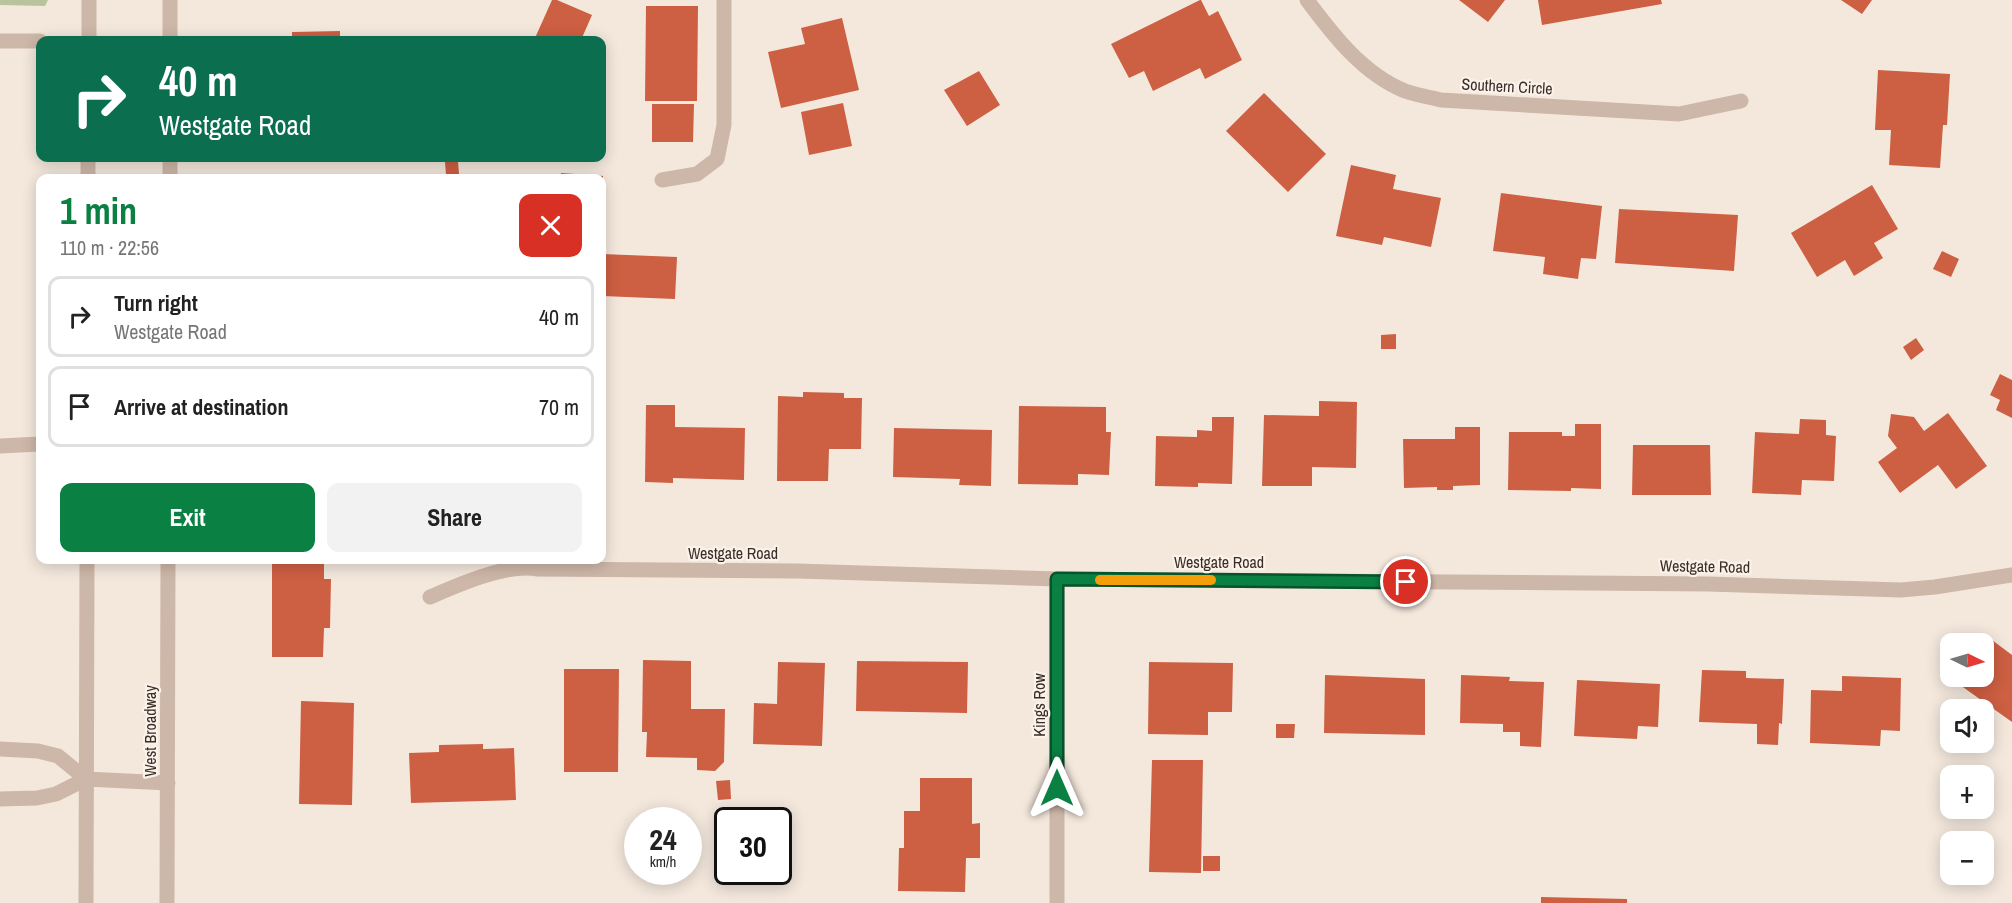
<!DOCTYPE html>
<html lang="en">
<head>
<meta charset="utf-8">
<style>
  :root { --surface:#fff; --page:#f2f2f2; --text:#222; --muted:#767676; --line:#e0e0e0; --accent:#0b8043 }
  body { margin:0; font-family:"Archivo Narrow",sans-serif; background:var(--page); color:var(--text); height:100vh; display:flex; flex-direction:column; font-size:22px; white-space:nowrap }
  * { box-sizing:border-box; margin:0 }
  p { font-size:20px; color:var(--muted) }
  .icon { flex:none; width:33px; height:33px; fill:none; stroke:currentColor; stroke-width:2; stroke-linecap:round; stroke-linejoin:round }
  .map { position:relative; flex:1; overflow:hidden }
  .sheet { position:absolute; left:36px; top:174px; width:570px; height:390px; display:flex; flex-direction:column; background:var(--surface); border-radius:12px; box-shadow:0 3px 15px #0003 }
  .sheet>* { flex:none }
  .guide { position:absolute; left:36px; top:36px; width:570px; height:126px; border-radius:12px; box-shadow:0 3px 15px #0003; background:#0b6e4f; color:#fff; overflow:hidden }
  .needle { width:39px; rotate:95deg }
  .fabs { position:absolute; left:1940px; top:633px; display:grid; gap:12px }
  .fabs a { display:grid; place-items:center; width:54px; height:54px; border-radius:12px; background:var(--surface); box-shadow:0 3px 15px #0003; font-size:30px }
  .speed { position:absolute; left:624px; top:807px; display:flex; gap:12px; font-size:30px; font-weight:700; text-align:center }
  .speed>* { display:grid; place-content:center; width:78px; height:78px; border-radius:50%; background:var(--surface); box-shadow:0 3px 15px #0003; line-height:1 }
  .speed small { font-size:15px; font-weight:400 }
  .speed .limit { border:3px solid #111; border-radius:9px; background:#fff; color:#111 }
  .pin { position:absolute; display:grid; place-items:center; width:51px; height:51px; color:#fff; margin:-26px; border:3px solid #fff; border-radius:50%; box-shadow:0 2px 6px #0007 }
  .me { position:absolute; width:66px; margin:-33px; rotate:0deg; stroke-linejoin:round; filter:drop-shadow(0 0 4px #0008) }
  .turn { display:flex; align-items:center; gap:21px; height:126px; padding:0 24px; font-size:27px }
  .turn .icon { width:78px; height:78px; stroke-width:2.5 }
  .turn b { display:block; font-size:42px; line-height:51px }
  .round { display:grid; place-items:center; flex:none; width:63px; height:63px; border-radius:12px; background:var(--page) }
  .head { display:flex; align-items:center; justify-content:space-between; height:102px; padding:0 24px }
  h1 { font-size:36px; font-weight:700; line-height:45px; color:var(--accent) }
  .action { display:flex; gap:12px; margin-top:auto; padding:12px 24px }
  .action a { flex:1; height:69px; border-radius:12px; background:var(--accent); color:#fff; font-size:24px; font-weight:700; line-height:69px; text-align:center }
  .action a+a { background:var(--page); color:var(--text) }
  ul { padding:0; list-style:none }
  li { display:flex; align-items:center; gap:18px; height:81px; margin:0 12px 9px; padding:0 12px; border:3px solid var(--line); border-radius:12px }
  li div { flex:1 }
  li b { display:block; font-size:22px }
  li em { font-style:normal }
  .map>svg:first-child { display:block }
  .green { fill:#b8c49b }
  .building { fill:#cd5f42 }
  .lines { fill:none; stroke-linecap:round; stroke-linejoin:round }
  .service { stroke:#cdb7a8; stroke-width:15 }
  .minor { stroke:#cdb7a8; stroke-width:15 }
  .tertiary { stroke:#cdb7a8; stroke-width:15 }
  .route-casing { stroke:#07532c; stroke-width:15 }
  .route { stroke:#0b8043; stroke-width:10 }
  .slow { stroke:#f59e0b; stroke-width:10 }
  .labels { text-anchor:middle; dominant-baseline:central; stroke-width:4.5; stroke-linejoin:round; paint-order:stroke }
  .street-label { font-size:16px; fill:#392d28; stroke:#fbf2e9 }
</style>
</head>
<body>
<div class="map">
<svg width="2012" height="903" viewBox="0 0 2012 903">
  <rect width="100%" height="100%" fill="#f4e8dd"/>
  <path class="green" d="M0 0H48L45 6 0 5Z"/>
  <path class="building" d="M552 0H557L592 15 581 40H540L535 38Z
    M1200 0H1201L1209 16 1218 11 1242 60 1205 79 1200 68 1153 91 1144 71 1129 78 1111 44Z
    M1459 0H1505L1488 22Z
    M1538 0H1661L1662 4 1542 25Z
    M1841 0H1872L1862 14Z
    M646 6H698L697 101H645Z
    M842 18 859 90 781 108 768 52 805 44 801 28Z
    M340 31V40H292V32Z
    M1878 70 1950 74 1947 125H1943L1940 168 1889 165 1891 130H1875Z
    M979 71 1000 105 967 126 944 90Z
    M1264 93 1326 154 1288 192 1226 131Z
    M843 103 852 146 809 155 801 112Z
    M652 104H694L693 142H652Z
    M458 161 459 174 446 175 445 162Z
    M1351 165 1396 175 1393 189 1441 198 1431 247 1384 237 1382 245 1336 236Z
    M561 173 603 176V178H561Z
    M1872 185 1898 229 1874 243 1883 258 1854 276 1845 260 1817 277 1791 233Z
    M1501 193 1602 206 1596 259 1581 258 1578 279 1543 274 1545 257 1493 251Z
    M1619 209 1738 215 1734 271 1615 263Z
    M1942 251 1959 259 1951 277 1933 269Z
    M602 254 677 257 675 299 602 296Z
    M1396 334V349H1381V335Z
    M1916 338 1924 350 1911 360 1903 347Z
    M2000 374 2012 380V418L1996 410 2000 400 1990 395Z
    M803 392 844 393V398H862L861 449H829L828 481H777L778 396 803 397Z
    M1319 401 1357 402 1356 468 1312 467V486H1262L1264 415 1319 416Z
    M646 405H675V427L745 428 744 480 673 478V483L645 482Z
    M1019 406 1106 407V432H1111L1109 475 1078 474V485L1018 484Z
    M1948 413 1987 466 1956 489 1938 465 1900 493 1878 462 1897 448 1888 436 1891 414 1914 417 1924 431Z
    M1212 417H1234L1232 484 1198 483V487L1155 486 1156 436 1197 437V430L1212 431Z
    M1800 419 1826 420V435L1836 436 1834 481 1802 480 1801 495 1752 493 1755 432 1799 434Z
    M1575 424H1601V489L1571 488V491L1508 490 1509 432H1562V436H1575Z
    M1455 427H1480V485L1453 486V490H1437V487L1404 488 1403 439H1455Z
    M894 428 992 430 991 486 959 485 960 479 893 477Z
    M1633 445H1710L1711 495H1632Z
    M272 560H324V579H331L330 628H324L323 657H272Z
    M1992 640 2012 655V722L1960 685 1966 676H1983V653Z
    M643 660 691 661V709H725L724 762 715 771 697 770V758L646 757 647 732H642Z
    M857 661 968 662 967 713 856 711Z
    M778 662 825 663 822 746 753 744 754 703 777 704Z
    M1149 662 1233 663 1232 712H1208V735L1148 734Z
    M564 669H619L618 772H564Z
    M1702 670 1746 671V678L1784 679 1782 724 1779 723 1778 745 1757 744V724L1699 722Z
    M1325 675 1425 679V735L1324 733Z
    M1461 675 1510 677 1509 681 1544 682 1541 747 1520 746V732H1503V724L1460 723Z
    M1842 676 1901 678 1900 731 1881 730 1880 746 1810 743 1811 690 1842 691Z
    M1577 680 1660 684 1658 727 1638 726 1637 739 1574 736Z
    M301 701 354 703 352 805 299 804Z
    M1276 724H1295L1294 738H1276Z
    M483 744V749L514 748 516 800 411 803 409 753 439 752V745Z
    M1152 760H1203L1201 873 1149 872Z
    M920 778H972V824L980 823V858H966L965 892 898 891 899 848H904V811H920Z
    M730 780 731 799 718 800 716 781Z
    M1203 856H1220V871H1203Z
    M1541 897 1627 899V903H1541Z"/>
  <g class="lines">
    <path class="service" d="M0 41H40
      M662 180 697 174 717 159 724 125V0
      M0 446 40 444"/>
    <path class="minor" d="M1307 0C1333 35 1363 74 1405 91 1416 95 1429 97 1441 100L1679 114 1741 101
      M430 597C458 585 507 563 537 569L797 571 1057 579 1708 584 1901 590 1935 587 2012 575
      M0 749 38 751 58 756 86 779
      M0 799 37 798 56 794 86 779 168 783
      M1057 903V579"/>
    <path class="tertiary" d="M89 40V0
      M170 40V0
      M88 178V158
      M170 178V158
      M86 903 87 560
      M167 903 168 560"/>
  </g>
  <g class="lines">
    <g class="route-casing">
      <path id="route" d="M1057 788V579L1406 582"/>
    </g>
    <use href="#route" class="route"/>
    <path class="slow" d="M1100 580H1211"/>
  </g>
  <g class="labels">
    <g class="street-label">
      <text transform="translate(1507 86) rotate(3)">Southern Circle</text>
      <text x="733" y="553">Westgate Road</text>
      <text x="1219" y="562">Westgate Road</text>
      <text transform="translate(1705 566) rotate(1)">Westgate Road</text>
      <text transform="translate(1039 705) rotate(-90)">Kings Row</text>
      <text transform="translate(150 731) rotate(-90)">West Broadway</text>
    </g>
  </g>
</svg>
<div class="fabs">
<a><svg class="needle" viewBox="-14 -14 28 28"><path d="M0-13l5 13h-10z" fill="#e53935"/><path d="M0 13l5-13h-10z" fill="#767676"/></svg></a>
<a><svg class="icon" aria-label="sound" viewBox="0 0 24 24"><path d="M4 9h4l5-4v14l-5-4H4zM17 9q2 3 0 6"/></svg></a>
<a>+</a>
<a>−</a>
</div>
<div class="speed"><div>24<small>km/h</small></div><div class="limit">30</div></div>
<div class="pin" style="left:1406px;top:582px;background:#d93025"><svg class="icon" aria-label="arrive" viewBox="0 0 24 24"><path d="M6 21V4h12l-3 4 3 4H6"/></svg></div>
<svg class="me" style="left:1057px;top:788px" viewBox="-20 -20 40 40"><path d="M0-17L14 15 0 8-14 15z" fill="#0b8043" stroke="#fff" stroke-width="4"/></svg>
<div class="guide">
<div class="turn"><svg class="icon" aria-label="right" viewBox="0 0 24 24"><path d="M7 20v-9h11M14 6l5 5-5 5"/></svg><div><b>40 m</b>Westgate Road</div></div>
</div>
<section class="sheet">
<div class="head"><div><h1>1 min</h1><p>110 m · 22:56</p></div><a class="round" style="background:#d93025;color:#fff"><svg class="icon" aria-label="close" viewBox="0 0 24 24"><path d="M6 6l12 12M18 6L6 18"/></svg></a></div>
<ul>
<li><svg class="icon" aria-label="right" viewBox="0 0 24 24"><path d="M7 20v-9h11M14 6l5 5-5 5"/></svg><div><b>Turn right</b><p>Westgate Road</p></div><em>40 m</em></li>
<li><svg class="icon" aria-label="arrive" viewBox="0 0 24 24"><path d="M6 21V4h12l-3 4 3 4H6"/></svg><div><b>Arrive at destination</b></div><em>70 m</em></li>
</ul>
<div class="action"><a>Exit</a><a>Share</a></div>
</section>
</div>
</body>
</html>
